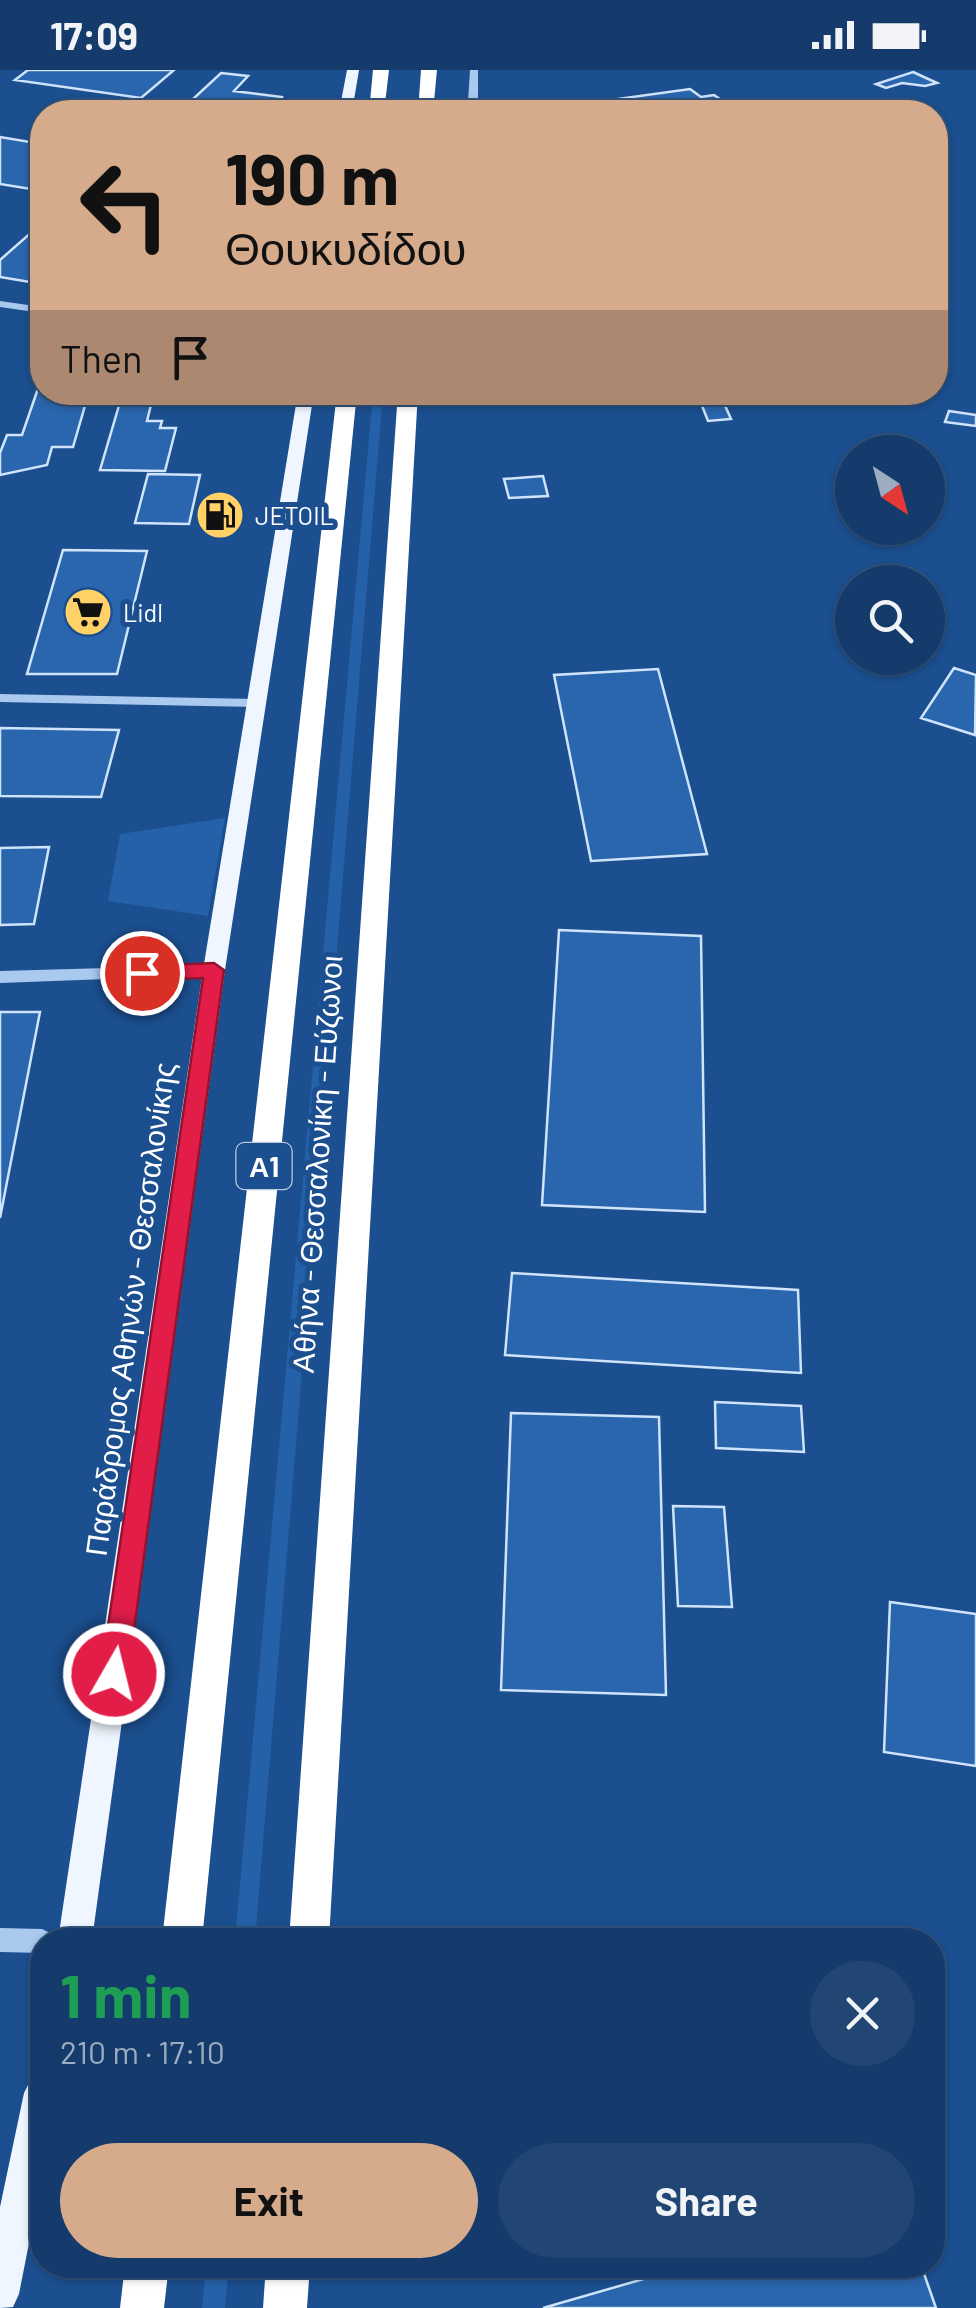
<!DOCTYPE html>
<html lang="en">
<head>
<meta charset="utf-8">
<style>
  :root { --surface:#143b6b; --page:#214673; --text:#f1f3f6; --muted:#9dadc1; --line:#33557e; --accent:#d6ab8b }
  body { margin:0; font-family:Barlow,sans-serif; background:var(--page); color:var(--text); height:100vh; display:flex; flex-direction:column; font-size:38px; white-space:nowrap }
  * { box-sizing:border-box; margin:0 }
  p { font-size:32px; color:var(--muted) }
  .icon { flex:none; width:55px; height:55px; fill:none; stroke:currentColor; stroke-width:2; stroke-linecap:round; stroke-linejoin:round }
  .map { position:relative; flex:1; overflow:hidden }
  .sheet { position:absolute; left:30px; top:1858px; width:915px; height:350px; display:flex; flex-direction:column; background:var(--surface); border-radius:40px; box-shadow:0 2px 8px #0004,0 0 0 2px var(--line) }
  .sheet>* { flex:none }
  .top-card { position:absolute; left:30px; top:30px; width:918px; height:305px; border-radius:40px; box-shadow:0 2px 8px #0004,0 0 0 2px var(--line); background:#d6ab8b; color:#111; overflow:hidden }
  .needle { width:65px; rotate:144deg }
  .buttons { position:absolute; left:835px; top:365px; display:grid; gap:20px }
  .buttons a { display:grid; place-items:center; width:110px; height:110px; border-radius:50%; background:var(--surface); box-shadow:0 2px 8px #0004,0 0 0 2px var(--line); font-size:50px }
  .pin { position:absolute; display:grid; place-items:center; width:85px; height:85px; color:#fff; margin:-42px; border:5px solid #fff; border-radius:50%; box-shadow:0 2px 10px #0007 }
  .me { position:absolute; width:110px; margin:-55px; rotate:8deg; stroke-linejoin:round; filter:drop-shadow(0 0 8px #0008) }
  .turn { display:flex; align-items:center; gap:35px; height:210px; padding:0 30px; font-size:45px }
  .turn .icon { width:130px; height:130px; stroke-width:2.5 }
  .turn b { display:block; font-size:70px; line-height:85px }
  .then { display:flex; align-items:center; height:95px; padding:0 30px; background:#0003; gap:20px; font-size:38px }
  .round { display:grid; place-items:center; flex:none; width:105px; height:105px; border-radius:52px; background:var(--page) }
  .headline { display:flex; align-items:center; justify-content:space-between; height:170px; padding:0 30px }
  h1 { font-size:60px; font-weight:700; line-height:75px; color:#1e9e55 }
  .button { display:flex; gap:20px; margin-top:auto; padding:20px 30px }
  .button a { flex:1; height:115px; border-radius:60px; background:var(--accent); color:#111; font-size:40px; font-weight:700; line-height:115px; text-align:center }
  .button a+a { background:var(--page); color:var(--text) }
  .status { display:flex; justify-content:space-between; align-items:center; height:70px; padding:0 50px; background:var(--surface); direction:ltr }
  .status svg { height:28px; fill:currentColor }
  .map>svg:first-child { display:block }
  .green { fill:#2461a8 }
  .building { fill:#2a66ad; stroke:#cfe3fa; stroke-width:2.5 }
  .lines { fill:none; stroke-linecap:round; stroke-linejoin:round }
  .minor { fill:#a9c9ee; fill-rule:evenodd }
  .major { fill:#f0f6ff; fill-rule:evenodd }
  .highway { fill:#fff; fill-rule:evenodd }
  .route { fill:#e11d48; stroke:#92132f; stroke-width:2.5 }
  .labels { text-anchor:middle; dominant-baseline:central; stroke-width:10; stroke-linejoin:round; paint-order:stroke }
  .far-poi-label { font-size:25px; fill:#fff; stroke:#1b4f8f; text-anchor:start }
  .shield { fill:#1b4f8f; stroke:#bbcadd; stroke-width:2.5 }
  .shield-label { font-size:28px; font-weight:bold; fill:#fff }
  .street-label { font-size:30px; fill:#fff; stroke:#1b4f8f }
</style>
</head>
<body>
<div class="status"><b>17:09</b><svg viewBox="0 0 49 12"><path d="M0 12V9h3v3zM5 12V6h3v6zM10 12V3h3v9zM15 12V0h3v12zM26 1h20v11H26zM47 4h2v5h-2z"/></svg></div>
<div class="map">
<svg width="976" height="2238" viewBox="0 0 976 2238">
  <rect width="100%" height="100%" fill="#1b4f8f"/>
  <path class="green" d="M373 323H383L255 1870H235Z
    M225 748 208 846 108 831 120 764Z
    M206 2195H229L225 2238H202Z"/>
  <path class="building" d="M28 0H174L141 28 15 10Z
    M913 2 937 13 925 16 902 13 886 18 876 14Z
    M221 3 248 6 234 21 282 27 278 42H179Z
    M690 19 701 27 714 25 739 42H610L596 32Z
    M0 67 42 74V115L37 120 0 114Z
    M42 153V214L0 207V190Z
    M42 307V322H89L73 377H52L47 395 0 405V383L7 365H22Z
    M123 322H185L183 327H168L166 335H151L147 351H162L160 358H176L165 401 100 400Z
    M723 331 731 349 708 351 701 333Z
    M949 341 976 345V356L945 352Z
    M148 404 200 405 189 454 135 453Z
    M543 406 548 426 509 428 504 409Z
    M207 426H233L230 453 203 454Z
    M63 480 147 481 117 604H27Z
    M954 598 976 605 975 665 921 648Z
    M658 599 707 784 591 791 554 605Z
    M0 658 119 660 101 727 0 726Z
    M49 777 34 854 0 855V778Z
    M559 860 701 866 705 1142 542 1135Z
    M0 942H40L0 1148Z
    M512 1203 798 1220 801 1303 505 1285Z
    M715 1332 801 1336 804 1382 716 1378Z
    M511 1343 659 1347 666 1625 501 1620Z
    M673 1436 724 1437 732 1537 678 1536Z
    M890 1532 976 1544V1696L884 1682Z
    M692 2195H921L936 2238H543Z"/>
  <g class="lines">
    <path class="minor" d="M470 0H478V32L473 35 468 32Z
      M0 231 42 237V243L0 237Z
      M0 624 256 629 263 633 256 637 0 632Z
      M214 895 222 900 214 905 0 913V901Z
      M0 1858 42 1859 50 1863 53 1870H42V1883L0 1882Z"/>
    <path class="major" d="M347 0H359L352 42H339Z
      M298 322H314L225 900 92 1870H58L203 900Z
      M42 2005V2107L19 2224 13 2237 0 2238V2137L24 2023 30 2011Z"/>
    <path class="highway" d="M373 0H389L384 42H369Z
      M421 0H437L433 42H418Z
      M337 322H357L202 1870H162Z
      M398 322H418L329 1870H289Z
      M125 2195H169L164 2238H120Z
      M266 2195H310L307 2238H263Z"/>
  </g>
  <path class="route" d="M214 893 224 900 128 1604 124 1613 114 1617 105 1613 101 1604 203 908 142 910 132 903 142 896Z"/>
  <defs>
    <g id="fuel-disc" transform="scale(2.5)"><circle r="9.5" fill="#ffd166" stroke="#1b4f8f"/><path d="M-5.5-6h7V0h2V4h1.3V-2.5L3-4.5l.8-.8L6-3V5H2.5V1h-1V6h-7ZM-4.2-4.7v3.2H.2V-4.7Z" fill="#111"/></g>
    <g id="supermarket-disc" transform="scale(2.5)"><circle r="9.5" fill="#ffd166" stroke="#1b4f8f"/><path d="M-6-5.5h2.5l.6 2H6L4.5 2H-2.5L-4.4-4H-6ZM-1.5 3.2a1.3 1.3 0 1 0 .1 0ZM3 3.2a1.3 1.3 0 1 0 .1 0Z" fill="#111"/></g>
  </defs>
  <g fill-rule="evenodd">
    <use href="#fuel-disc" x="220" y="445"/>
    <use href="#supermarket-disc" x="88" y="542"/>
  </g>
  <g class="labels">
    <g class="far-poi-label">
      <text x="255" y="445">JETOIL</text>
      <text x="123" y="542">Lidl</text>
    </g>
    <rect class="shield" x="236.5" y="1073" width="55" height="46" rx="8"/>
    <g class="shield-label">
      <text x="264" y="1096">Α1</text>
    </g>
    <g class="street-label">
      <text transform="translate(316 1094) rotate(-86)">Αθήνα - Θεσσαλονίκη - Εύζωνοι</text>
      <text transform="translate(129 1239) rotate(-82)">Παράδρομος Αθηνών - Θεσσαλονίκης</text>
    </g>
  </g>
</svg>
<div class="buttons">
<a><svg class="needle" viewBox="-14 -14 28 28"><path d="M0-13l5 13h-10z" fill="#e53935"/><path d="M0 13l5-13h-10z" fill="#9dadc1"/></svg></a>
<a><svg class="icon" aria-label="search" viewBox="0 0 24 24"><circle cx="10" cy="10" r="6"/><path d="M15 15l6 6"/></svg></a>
</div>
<div class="pin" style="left:142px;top:903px;background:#d93025"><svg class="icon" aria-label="arrive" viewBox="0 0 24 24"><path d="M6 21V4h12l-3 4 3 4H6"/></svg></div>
<svg class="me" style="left:114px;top:1604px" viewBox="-20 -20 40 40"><circle r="17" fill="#e11d48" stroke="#fff" stroke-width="3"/><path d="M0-11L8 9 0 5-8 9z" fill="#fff"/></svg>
<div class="top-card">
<div class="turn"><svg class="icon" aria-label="left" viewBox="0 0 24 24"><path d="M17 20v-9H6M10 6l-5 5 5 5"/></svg><div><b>190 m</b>Θουκυδίδου</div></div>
<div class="then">Then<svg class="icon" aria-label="arrive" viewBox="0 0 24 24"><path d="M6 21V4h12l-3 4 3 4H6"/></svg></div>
</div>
<section class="sheet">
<div class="headline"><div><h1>1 min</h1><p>210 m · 17:10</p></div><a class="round"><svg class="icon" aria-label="close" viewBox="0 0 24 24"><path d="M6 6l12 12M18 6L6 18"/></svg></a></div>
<div class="button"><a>Exit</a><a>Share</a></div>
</section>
</div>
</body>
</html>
